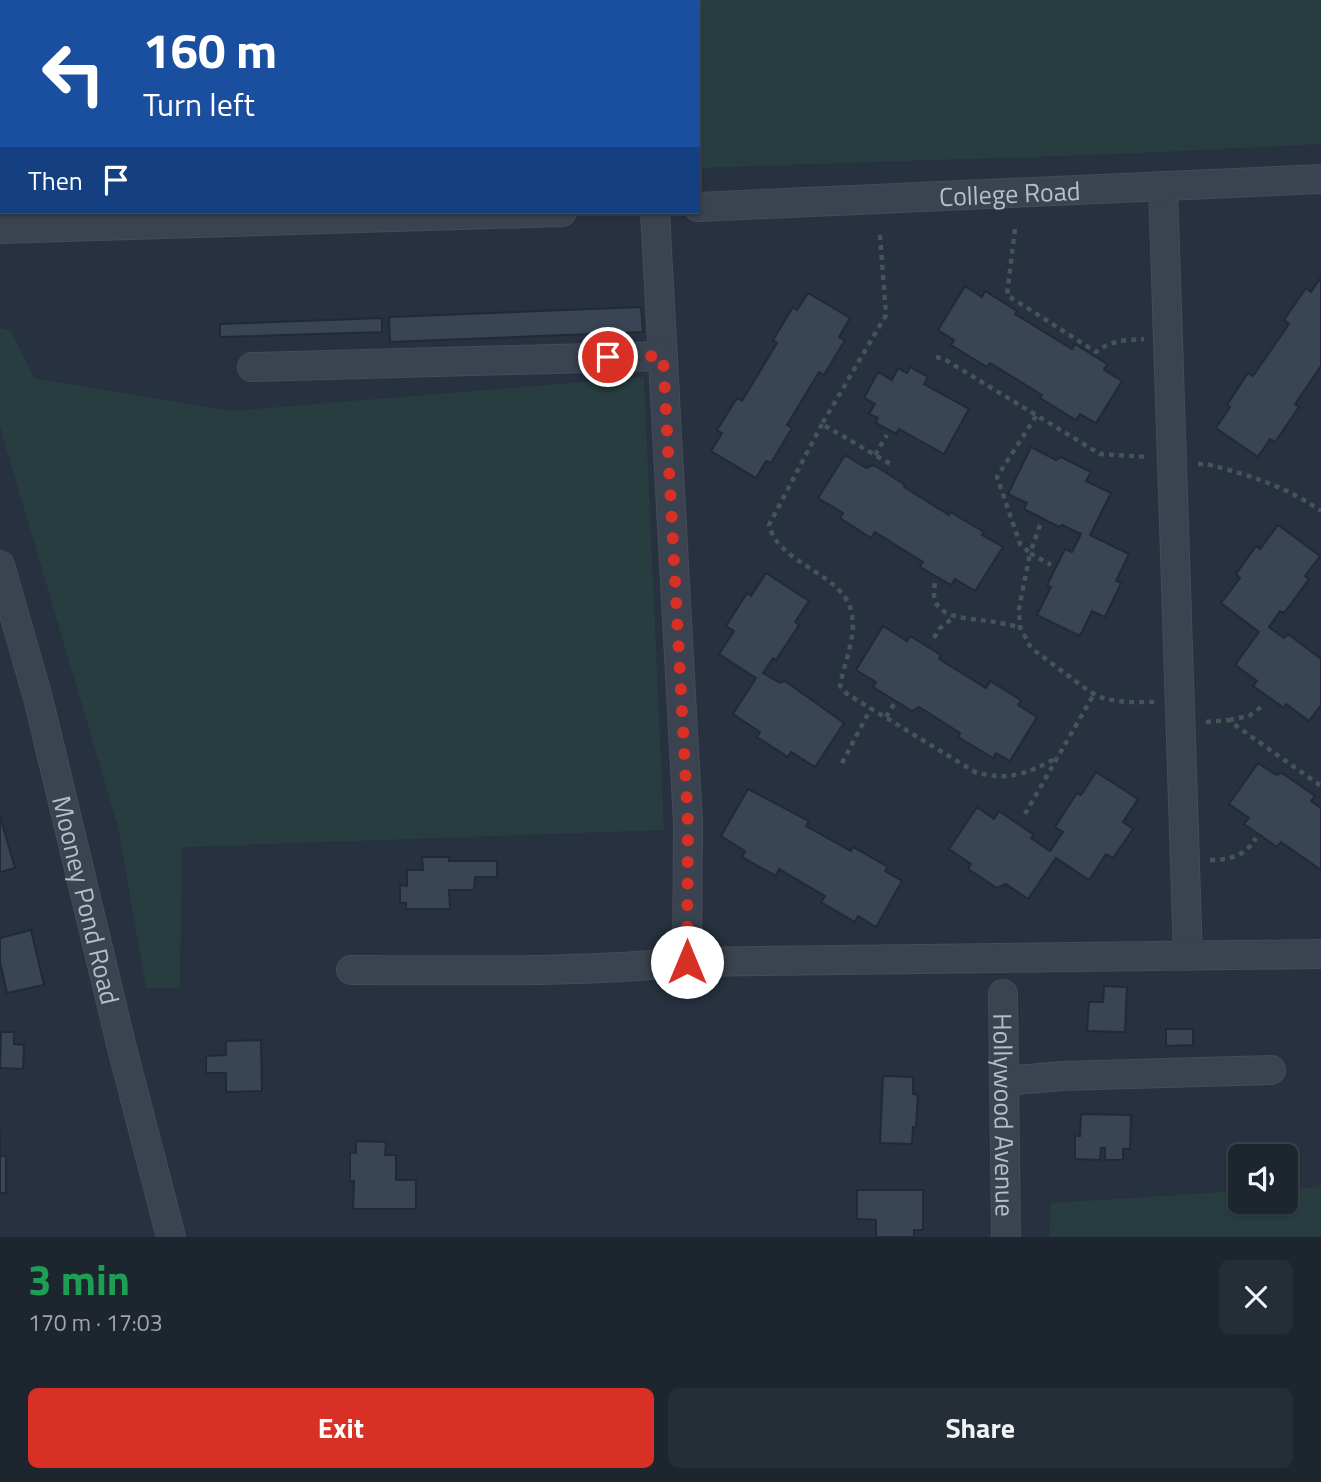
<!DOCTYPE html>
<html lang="en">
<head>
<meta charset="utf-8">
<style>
  :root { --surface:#1d252f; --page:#252d37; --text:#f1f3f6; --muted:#a0a5aa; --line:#3b424b; --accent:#d93025 }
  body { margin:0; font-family:"Titillium Web",sans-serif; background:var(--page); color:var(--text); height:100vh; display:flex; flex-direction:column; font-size:26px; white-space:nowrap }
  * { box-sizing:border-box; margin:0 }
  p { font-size:23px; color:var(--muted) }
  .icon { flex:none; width:38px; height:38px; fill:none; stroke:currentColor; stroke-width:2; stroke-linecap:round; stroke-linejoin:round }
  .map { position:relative; height:1237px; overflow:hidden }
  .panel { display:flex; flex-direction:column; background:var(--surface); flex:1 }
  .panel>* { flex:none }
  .banner { position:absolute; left:0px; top:0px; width:700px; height:214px; box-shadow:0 2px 5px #0004,0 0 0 2px var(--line); background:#1a4fa0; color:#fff; overflow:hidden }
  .tools { position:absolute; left:1228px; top:1144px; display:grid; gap:14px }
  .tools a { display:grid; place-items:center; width:70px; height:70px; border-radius:10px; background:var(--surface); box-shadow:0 2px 5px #0004,0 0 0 2px var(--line); font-size:35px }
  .pin { position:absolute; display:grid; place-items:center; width:60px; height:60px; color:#fff; margin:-30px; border:4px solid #fff; border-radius:50%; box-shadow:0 2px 7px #0007 }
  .me { position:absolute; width:77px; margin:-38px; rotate:0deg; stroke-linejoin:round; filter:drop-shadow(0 0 5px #0008) }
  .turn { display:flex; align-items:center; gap:24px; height:147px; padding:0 28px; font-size:32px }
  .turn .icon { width:91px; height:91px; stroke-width:2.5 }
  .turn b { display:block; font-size:49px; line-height:60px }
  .then { display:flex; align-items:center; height:66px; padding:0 28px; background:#0003; gap:14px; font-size:26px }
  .round { display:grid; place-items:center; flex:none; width:74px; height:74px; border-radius:10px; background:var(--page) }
  .overview { display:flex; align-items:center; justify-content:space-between; height:119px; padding:0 28px }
  h1 { font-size:42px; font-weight:700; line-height:52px; color:#1e9e55 }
  .cta { display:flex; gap:14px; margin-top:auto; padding:14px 28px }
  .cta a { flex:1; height:80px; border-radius:10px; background:var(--accent); color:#fff; font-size:28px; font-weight:700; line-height:80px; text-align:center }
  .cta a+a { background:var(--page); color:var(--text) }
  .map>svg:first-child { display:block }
  .green { fill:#283d40 }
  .building { fill:#394555; stroke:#212a36; stroke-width:2 }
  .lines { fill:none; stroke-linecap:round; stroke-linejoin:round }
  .minor-casing { stroke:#444c58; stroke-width:30 }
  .path { stroke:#425658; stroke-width:4.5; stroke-dasharray:5 5; stroke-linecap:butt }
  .minor { stroke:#3a434f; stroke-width:28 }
  .route { stroke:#d93025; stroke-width:12; stroke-dasharray:0 21.6 }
  .labels { text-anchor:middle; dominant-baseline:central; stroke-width:7; stroke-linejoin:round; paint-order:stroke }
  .street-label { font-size:26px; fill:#b7bec9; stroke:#1f2834 }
</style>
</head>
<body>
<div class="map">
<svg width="1321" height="1237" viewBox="0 0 1321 1237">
  <rect width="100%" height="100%" fill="#27313f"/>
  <path class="green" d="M0 0H1321V144L1119 154 698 168V2H2V189Z
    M0 328 11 331 34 378 231 411 644 377 664 830 182 847 180 988H146L118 827 0 427Z
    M1321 1187V1237H1049L1051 1203 1241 1191V1202H1286V1189Z"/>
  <path class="building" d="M1321 277V366L1295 404 1299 407 1275 442 1270 439 1258 457 1216 428 1230 407 1227 405 1248 373 1253 376 1289 324 1284 320 1306 288 1311 292Z
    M965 286 982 297 985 291 1017 311 1015 314 1072 349 1075 344 1107 364 1104 370 1122 381 1096 423 1080 414 1076 420 1040 398 1042 395 990 363 987 367 951 345 954 340 938 330Z
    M808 293 850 318 839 337 845 340 824 375 819 372 787 425 792 428 771 463 766 461 756 478 711 451 722 433 717 430 737 398 742 401 777 343 773 340 793 307 797 310Z
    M641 307 643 332 390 342 389 317Z
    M382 318V332L220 337V324Z
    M910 367 928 377 924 384 969 409 944 454 899 429 896 434 876 423 878 418 869 414 875 404 864 398 878 372 892 380 898 368 907 373Z
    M1031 447 1056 460 1061 457 1091 472 1086 481 1111 493 1090 535 1129 554 1116 581 1121 583 1105 617 1092 611 1080 636 1037 615 1051 587 1047 585 1065 549 1072 552 1081 534 1062 525 1059 527 1024 509 1027 503 1008 494Z
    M845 455 866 468 874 465 905 485 904 487 949 515 950 512 984 532 982 535 1003 547 975 591 955 579 951 585 920 567 923 562 875 532 871 538 840 518 843 513 818 498Z
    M1278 525 1320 556 1305 576 1309 579 1284 613 1280 611 1269 627 1284 638 1288 634 1321 659V705L1309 721 1286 704 1284 708 1253 686 1257 681 1235 665 1259 632 1221 603 1240 578 1236 574 1256 546 1260 549Z
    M766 573 809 601 795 622 799 625 776 660 773 658 763 673 780 683 785 681 844 723 815 767 791 752 788 757 757 737 760 732 733 714 756 678 719 654 734 631 726 626 747 593 751 596Z
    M883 626 907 641 910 636 941 655 939 659 986 688 990 681 1021 700 1018 705 1037 717 1010 761 996 753 993 758 958 737 960 733 919 707 912 711 873 687 876 682 856 670Z
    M1258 763 1276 775 1282 773 1315 796 1311 801 1321 808V870L1281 842 1277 847 1244 824 1249 818 1229 804Z
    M1096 772 1138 799 1123 822 1133 829 1113 858 1106 854 1089 880 1056 858 1028 899 1006 884 997 888 968 869 971 864 949 849 977 807 994 819 999 811 1034 835 1031 838 1050 851 1063 832 1055 827 1077 793 1081 795Z
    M748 789 809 821 806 826 851 851 853 847 888 867 885 871 902 881 876 927 858 916 855 922 821 902 825 896 779 869 776 876 742 857 745 851 721 836Z
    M0 816 15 868 0 872Z
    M422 857H449V861H497V877H475L474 890H449L450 909H406V903H400V885L407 886V870H423Z
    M31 930 44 985 7 993 0 962V938Z
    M1104 986 1127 987 1125 1032 1087 1031 1089 1002H1103Z
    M1166 1029H1193V1045L1166 1046Z
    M1 1032H14V1044L24 1045 23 1069 0 1068Z
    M261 1040 262 1091 226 1092V1073H206V1056L226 1055V1041Z
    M883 1076 913 1077V1094L918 1095 916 1127H913L912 1144 880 1143Z
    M1081 1114 1131 1115 1130 1149H1123V1160H1105V1148H1101L1100 1160 1075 1159V1136H1080Z
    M0 1131V1156H6V1193H0Z
    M356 1141 386 1142 385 1155H396V1180H416V1209H353L354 1181H350V1152L356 1153Z
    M857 1190H923V1230H914V1237H876V1220L857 1219Z"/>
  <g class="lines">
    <g class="minor-casing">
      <g id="minor">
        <path d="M1163 186 1188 956"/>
        <path id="s1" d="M698 207 1321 179"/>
        <path d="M655 212 688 823 687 962 1321 954"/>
        <path d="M0 229 562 212"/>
        <path d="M252 367 663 356"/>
        <path id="s2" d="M0 565 38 698 122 1048 171 1237"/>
        <path d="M351 970C463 970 576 973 687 962"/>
        <path id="s3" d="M1003 994 1006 1237"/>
        <path d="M1004 1081 1062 1076 1271 1070"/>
      </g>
    </g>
    <path class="path" d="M143 2 144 0
      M1015 229 1007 295 1096 352C1111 340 1126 340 1144 339
      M880 235 886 315 822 424 894 466
      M936 357 944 359 1100 454 1147 457
      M1036 416 997 477 1020 544 1030 553 1019 609 1020 627 1031 648 1090 692 1105 699 1126 702H1154
      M822 424 769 525C779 566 846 573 852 615 856 638 844 663 840 686L847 694 975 772C1008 782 1029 773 1058 757
      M875 455 887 435
      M1198 464H1207C1251 476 1283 485 1321 511
      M1040 525 1030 553 1051 565
      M935 583C927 619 963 617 987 621 998 622 1009 625 1020 627
      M934 638 939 629 954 617
      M886 717 894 704
      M1229 720 1249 716 1265 704
      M1206 722 1228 720 1321 786
      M842 763 871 708
      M1025 814 1094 694
      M1210 860C1230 860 1245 856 1256 838"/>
    <use href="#minor" class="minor"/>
  </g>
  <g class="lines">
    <path class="route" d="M608 357 663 356 688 823 687 962"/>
  </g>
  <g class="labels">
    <g class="street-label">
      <text stroke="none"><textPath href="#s1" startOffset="312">College Road</textPath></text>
      <text stroke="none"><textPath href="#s2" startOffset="346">Mooney Pond Road</textPath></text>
      <text stroke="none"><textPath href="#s3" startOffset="121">Hollywood Avenue</textPath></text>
    </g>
  </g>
</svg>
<div class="tools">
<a><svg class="icon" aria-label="sound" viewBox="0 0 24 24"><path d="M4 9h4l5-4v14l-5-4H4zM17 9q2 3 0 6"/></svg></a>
</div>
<div class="pin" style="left:608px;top:357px;background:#d93025"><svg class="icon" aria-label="arrive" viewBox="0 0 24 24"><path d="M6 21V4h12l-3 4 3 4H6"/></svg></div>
<svg class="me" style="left:687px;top:962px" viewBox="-20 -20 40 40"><circle r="19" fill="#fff"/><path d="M0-13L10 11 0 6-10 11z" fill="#d93025"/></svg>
<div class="banner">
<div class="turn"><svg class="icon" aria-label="left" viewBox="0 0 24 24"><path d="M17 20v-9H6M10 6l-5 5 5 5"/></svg><div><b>160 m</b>Turn left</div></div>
<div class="then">Then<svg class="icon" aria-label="arrive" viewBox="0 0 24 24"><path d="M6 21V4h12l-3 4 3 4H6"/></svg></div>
</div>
</div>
<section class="panel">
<div class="overview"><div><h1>3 min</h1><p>170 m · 17:03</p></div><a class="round"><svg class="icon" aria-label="close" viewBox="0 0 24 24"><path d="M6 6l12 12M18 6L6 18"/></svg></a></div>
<div class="cta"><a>Exit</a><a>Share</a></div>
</section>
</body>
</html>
